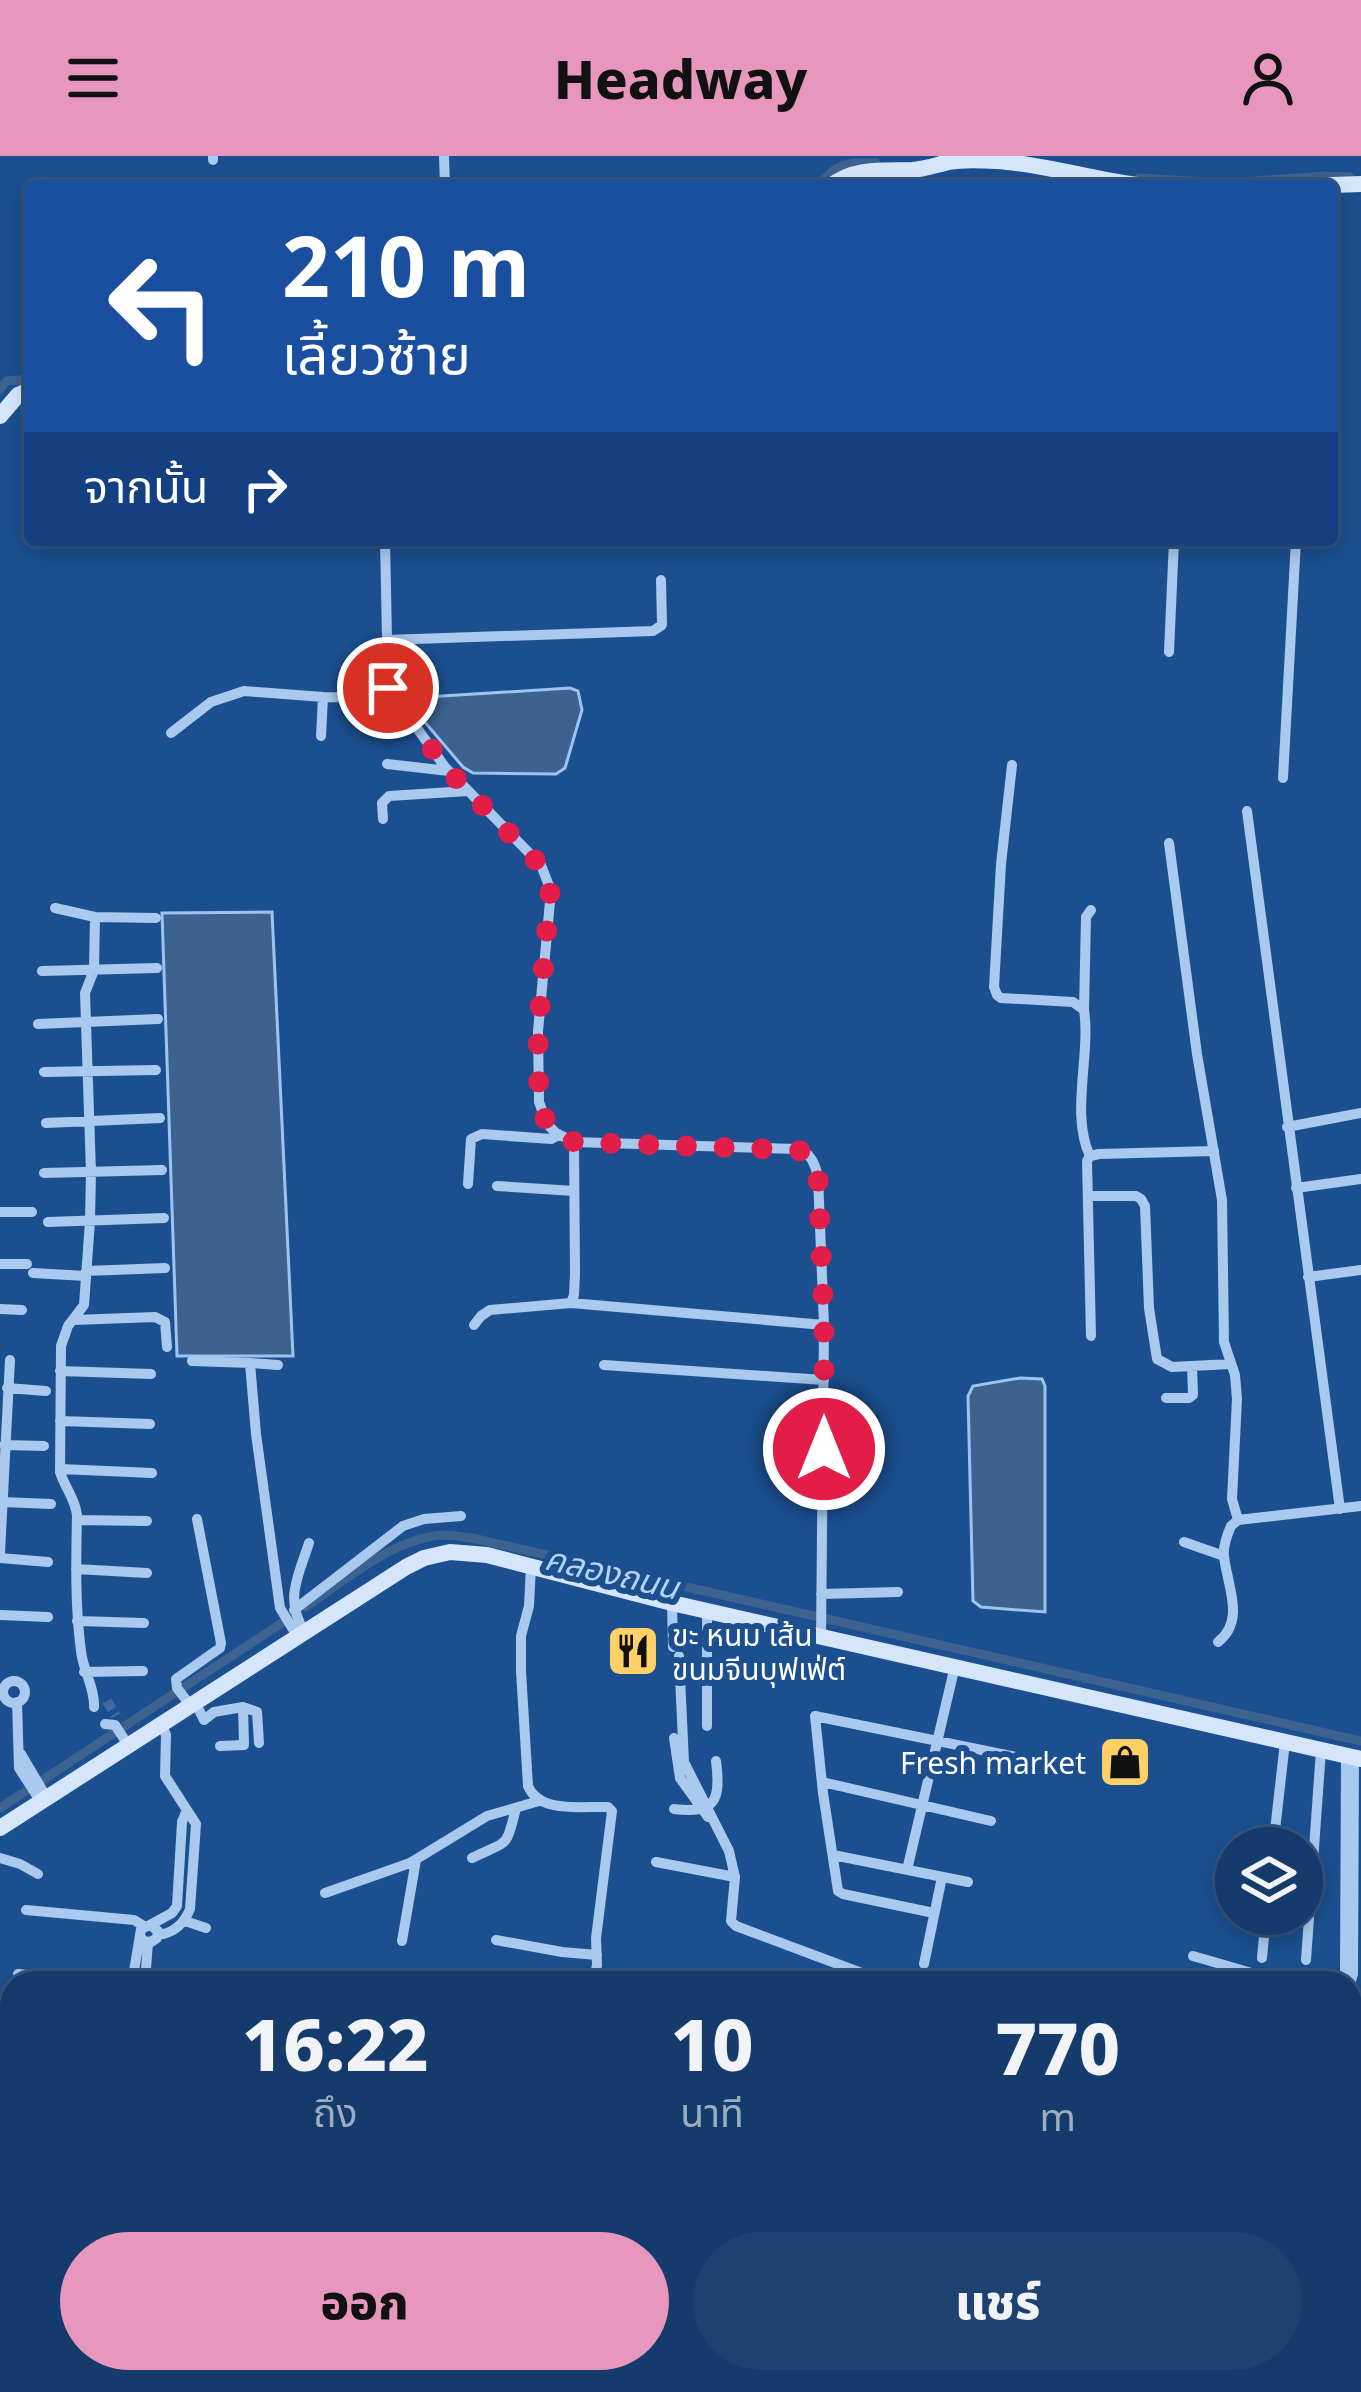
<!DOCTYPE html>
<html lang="th">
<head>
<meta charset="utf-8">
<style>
  :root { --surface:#143b6b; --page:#1d4271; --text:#f1f3f6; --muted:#9dadc1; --line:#33557e; --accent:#e797bd }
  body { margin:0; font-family:"Noto Sans","Noto Sans Thai",sans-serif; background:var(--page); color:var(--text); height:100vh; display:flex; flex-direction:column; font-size:45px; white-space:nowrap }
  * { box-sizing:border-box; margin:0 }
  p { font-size:39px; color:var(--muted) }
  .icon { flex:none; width:66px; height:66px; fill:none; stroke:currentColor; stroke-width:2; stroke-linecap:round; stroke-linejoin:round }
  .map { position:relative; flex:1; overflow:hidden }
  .details { position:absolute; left:0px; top:1815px; width:1362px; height:423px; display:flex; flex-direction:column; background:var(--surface); border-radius:36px 36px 0 0; box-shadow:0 6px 18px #0003,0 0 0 3px var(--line) }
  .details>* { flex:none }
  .top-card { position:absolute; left:24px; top:24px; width:1314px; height:366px; border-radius:12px; box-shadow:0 6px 18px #0003,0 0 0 3px var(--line); background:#1a4fa0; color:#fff; overflow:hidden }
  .buttons { position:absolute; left:1215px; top:1671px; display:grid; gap:24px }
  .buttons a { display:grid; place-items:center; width:108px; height:108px; border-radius:50%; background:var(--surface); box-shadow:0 6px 18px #0003,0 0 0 3px var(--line); font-size:60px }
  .pin { position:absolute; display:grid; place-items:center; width:102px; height:102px; color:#fff; margin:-51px; border:6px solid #fff; border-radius:50%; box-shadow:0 3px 12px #0007 }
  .me { position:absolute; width:132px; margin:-66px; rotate:0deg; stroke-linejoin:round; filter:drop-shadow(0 0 9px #0008) }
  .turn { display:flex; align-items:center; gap:42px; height:252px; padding:0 60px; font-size:54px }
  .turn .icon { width:156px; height:156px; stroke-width:2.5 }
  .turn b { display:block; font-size:84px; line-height:102px }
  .then { display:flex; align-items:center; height:114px; padding:0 60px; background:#0003; gap:24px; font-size:45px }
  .eta { display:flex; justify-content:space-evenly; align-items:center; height:204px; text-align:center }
  .eta b { font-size:72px; font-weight:800; line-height:84px }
  .button { display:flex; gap:24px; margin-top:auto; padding:24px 60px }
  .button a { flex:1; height:138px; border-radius:72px; background:var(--accent); color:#111; font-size:48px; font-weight:800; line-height:138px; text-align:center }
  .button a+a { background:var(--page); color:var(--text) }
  header { display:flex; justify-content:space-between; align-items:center; height:156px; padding:0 60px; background:var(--accent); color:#111; font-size:54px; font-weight:800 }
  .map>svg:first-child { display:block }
  .water { fill:#3c6290; stroke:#9cc4f0; stroke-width:3 }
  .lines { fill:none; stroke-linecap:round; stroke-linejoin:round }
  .canal { stroke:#3c6290; stroke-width:9 }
  .river { stroke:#3c6290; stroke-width:16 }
  .street-tunnel { stroke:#3d69a0; stroke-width:10; stroke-dasharray:10 5; stroke-linecap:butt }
  .street { stroke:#a9c9ee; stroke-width:10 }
  .secondary { stroke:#d6e6fa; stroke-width:16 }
  .route { stroke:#e11d48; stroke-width:21; stroke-dasharray:0 37.8 }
  .labels { text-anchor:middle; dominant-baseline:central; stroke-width:12; stroke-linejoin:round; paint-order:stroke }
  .poi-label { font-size:30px; fill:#fff; stroke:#1b4f8f; text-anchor:start }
  .water-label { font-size:33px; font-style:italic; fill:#b5d3f5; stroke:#1b4f8f }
</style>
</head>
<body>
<header><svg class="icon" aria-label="menu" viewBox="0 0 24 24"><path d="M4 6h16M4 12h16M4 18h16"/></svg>Headway<svg class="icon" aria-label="person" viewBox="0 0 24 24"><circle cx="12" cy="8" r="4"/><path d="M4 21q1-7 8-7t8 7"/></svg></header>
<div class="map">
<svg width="1361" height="2236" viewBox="0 0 1361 2236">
  <rect width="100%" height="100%" fill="#1b4f8f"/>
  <path class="water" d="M570 532 578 535 582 554 565 612 556 618 473 617 463 611 412 551 411 542Z
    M272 756 293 1200H177L162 757Z
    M1020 1222 1042 1223 1045 1230V1456L981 1451 973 1445 968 1240 973 1230Z"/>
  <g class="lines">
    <path class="canal" d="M1139 22 1225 27 1326 20 1350 21
      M819 30C836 6 847 7 876 7
      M0 233 7 225 30 223
      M305 1451C345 1425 393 1382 443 1379 452 1379 463 1381 472 1382L1361 1585
      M0 1652 291 1461"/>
    <path class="river" d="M0 2064 12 2063
      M939 2226 964 2236"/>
    <path class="street-tunnel" d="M107 1545 116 1560"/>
    <path class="street" d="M213 0V4
      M444 0 445 30
      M385 384 388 532 445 611 541 709 551 735 538 875 539 946 547 968 556 977 574 986 796 993C811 996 815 1008 818 1021L824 1169 821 1481
      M386 484 653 475 662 469 661 424
      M1169 496 1174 384
      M171 577 211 546 244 535 323 541 393 542
      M321 580 323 541
      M387 608 449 615
      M1012 609 1001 708 994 831 997 839 1001 842 1073 846 1084 854C1091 898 1070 959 1090 1000
      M1283 622 1296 384
      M1247 655 1340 1353
      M383 663 382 647 389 640 468 635
      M1169 687 1197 898 1222 1044 1224 1186 1235 1219 1237 1243 1232 1343 1238 1364
      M55 752 95 761 156 762
      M42 815 157 812
      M1084 854 1086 761 1091 754
      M38 868 158 863
      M44 916 156 914
      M46 967 160 962
      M1287 971 1361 957
      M44 1017 162 1014
      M468 1028 471 983 482 978 551 983 559 979
      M497 1030 574 1035
      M1296 1032 1361 1023
      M1088 1040H1136L1141 1043 1145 1050 1149 1152 1157 1203 1172 1211 1230 1208
      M0 1056H32
      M48 1066 164 1062
      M0 1108H27
      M86 1115 165 1112
      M33 1117 86 1120
      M1308 1121 1361 1114
      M571 1147 824 1169
      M0 1153 22 1154
      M74 1164 155 1161 165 1166 167 1191
      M474 1169 481 1160 490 1154 571 1147 574 1139 575 1118 574 986
      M1091 1180 1087 1005 1090 1000 1099 998 1214 995
      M192 1205 250 1207 256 1278 280 1452 297 1480
      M250 1207 278 1209
      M604 1209 824 1224
      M60 1215 151 1218
      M7 1232 46 1235
      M1166 1242H1189L1193 1239 1192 1210
      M60 1265 150 1268
      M4 1289 44 1290
      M60 1313 152 1317
      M2 1346 51 1348
      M77 1364 147 1365
      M1184 1386 1224 1400
      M0 1397 10 1204
      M0 1402 48 1406
      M531 1410 529 1450 521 1480V1515L528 1630C540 1658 582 1650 608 1651L612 1655 596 1782 597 1809 593 1827
      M76 1413 147 1417
      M821 1438 898 1436
      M672 1447 673 1491
      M294 1454 403 1370 424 1363 461 1360
      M707 1455V1570
      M0 1459 48 1461
      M77 1465 144 1467
      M305 1476C284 1444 298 1421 309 1387
      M1218 1486C1246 1464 1227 1430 1224 1400 1223 1390 1227 1379 1231 1370L1238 1364 1361 1350
      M679 1500 684 1606 729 1695 735 1721 731 1765 736 1770 867 1819 882 1827
      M84 1516 143 1515
      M3 1536a11 11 0 1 1 22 0a11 11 0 1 1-22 0Z
      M17 1546 19 1612 41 1646
      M195 1546 204 1564 214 1556 243 1551 244 1589 220 1590
      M190 1549 177 1532 176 1523 220 1492 221 1487 197 1363
      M94 1551C95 1532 83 1515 81 1495 75 1450 76 1405 77 1359 75 1342 65 1332 60 1316L61 1190 68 1170 84 1149 90 1065 91 1016 85 837 94 814 95 761
      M243 1551 257 1556 259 1587
      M105 1568 115 1569 128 1589
      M674 1582 680 1622 708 1661
      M21 1598 47 1642
      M822 1626 991 1665
      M674 1653C716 1658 721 1644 716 1605
      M1273 1692 1285 1586
      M833 1699 968 1726
      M0 1702 20 1708 38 1718
      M472 1702C508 1684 506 1694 516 1652
      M656 1706 735 1721
      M907 1714 955 1510
      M325 1737 410 1707 487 1660 539 1645
      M26 1754 134 1764 144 1770
      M934 1757 843 1738 838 1735 823 1637 815 1560 1026 1603
      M185 1765 206 1772
      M150 1769 172 1757 177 1750 182 1666 187 1654
      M158 1779C174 1777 184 1768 190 1753L196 1668 165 1620 166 1579 161 1567
      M496 1784 562 1796 597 1799
      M402 1785 416 1704
      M1193 1800 1286 1827
      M1262 1802 1266 1758
      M1306 1804 1321 1594
      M924 1808 942 1721
      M18 1818 114 1827
      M132 1827 141 1773 150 1769 158 1775 157 1782 151 1786 144 1785 140 1780
      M145 1827 148 1786
      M1342 1827 1345 1817 1346 1600
      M1350 1828 1353 1818 1354 1602
      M1350 1846 1361 1849
      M11 1881H12
      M1350 1897 1361 1900
      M4 1945H12
      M1350 1950 1361 1953
      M1350 2004 1361 2008
      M0 2007 12 2006
      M1350 2105 1361 2108
      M0 2129 12 2128
      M1350 2158 1361 2162
      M0 2193 12 2192
      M85 2226 86 2236
      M98 2226 99 2236
      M165 2226 166 2236
      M178 2226V2236
      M1049 2226 1083 2236
      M1229 2226 1263 2236
      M240 2236 352 2226
      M524 2236 529 2226
      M1347 2236 1351 2230 1361 2231"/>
    <path class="secondary" d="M831 30C853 11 885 15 912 14 925 13 936 9 949 6 964 3 981 4 996 5 1046 8 1095 25 1145 30
      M1303 30 1361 28
      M0 260 18 239 30 234
      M0 1672 406 1411 424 1402 450 1396 487 1399 672 1447 1361 1603"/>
  </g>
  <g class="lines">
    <path class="route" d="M388 532 445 611 541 710 546 717 550 736 538 875 539 946 547 968 556 977 574 986 796 994C811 996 815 1008 818 1021L824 1168V1293"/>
  </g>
  <defs>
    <g id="restaurant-square" transform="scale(2.7)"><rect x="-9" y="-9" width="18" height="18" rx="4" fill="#ffd166" stroke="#1b4f8f"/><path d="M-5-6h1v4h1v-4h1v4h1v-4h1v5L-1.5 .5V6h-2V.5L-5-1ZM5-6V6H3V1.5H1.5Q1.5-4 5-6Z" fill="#111"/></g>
    <g id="shop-square" transform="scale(2.7)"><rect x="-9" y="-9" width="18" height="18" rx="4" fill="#ffd166" stroke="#1b4f8f"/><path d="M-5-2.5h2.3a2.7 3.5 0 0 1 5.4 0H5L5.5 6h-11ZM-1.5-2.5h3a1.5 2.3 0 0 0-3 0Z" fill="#111"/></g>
  </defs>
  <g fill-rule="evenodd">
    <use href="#restaurant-square" x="633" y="1495"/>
    <use href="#shop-square" x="1125" y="1606"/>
  </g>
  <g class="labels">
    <g class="poi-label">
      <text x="672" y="1478">ขะ หนม เส้น<tspan x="672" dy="34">ขนมจีนบุฟเฟ่ต์</tspan></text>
      <text x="1086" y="1606" text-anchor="end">Fresh market</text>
    </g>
    <g class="water-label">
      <text transform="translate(612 1416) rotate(13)">คลองถนน</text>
    </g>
  </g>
</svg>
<div class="buttons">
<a><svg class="icon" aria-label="layers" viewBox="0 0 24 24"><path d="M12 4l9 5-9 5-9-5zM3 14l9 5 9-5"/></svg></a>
</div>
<div class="pin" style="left:388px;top:532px;background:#d93025"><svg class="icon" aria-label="arrive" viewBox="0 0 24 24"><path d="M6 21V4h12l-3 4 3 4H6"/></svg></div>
<svg class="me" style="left:824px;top:1293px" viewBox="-20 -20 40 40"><circle r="17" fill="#e11d48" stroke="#fff" stroke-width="3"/><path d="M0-11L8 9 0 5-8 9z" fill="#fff"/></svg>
<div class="top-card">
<div class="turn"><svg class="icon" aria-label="left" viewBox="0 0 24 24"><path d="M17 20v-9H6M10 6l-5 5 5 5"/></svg><div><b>210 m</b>เลี้ยวซ้าย</div></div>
<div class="then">จากนั้น<svg class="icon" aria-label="right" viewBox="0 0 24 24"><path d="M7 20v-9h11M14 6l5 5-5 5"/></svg></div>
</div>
<section class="details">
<div class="eta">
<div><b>16:22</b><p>ถึง</p></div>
<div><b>10</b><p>นาที</p></div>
<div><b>770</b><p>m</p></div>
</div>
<div class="button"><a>ออก</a><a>แชร์</a></div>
</section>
</div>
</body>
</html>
